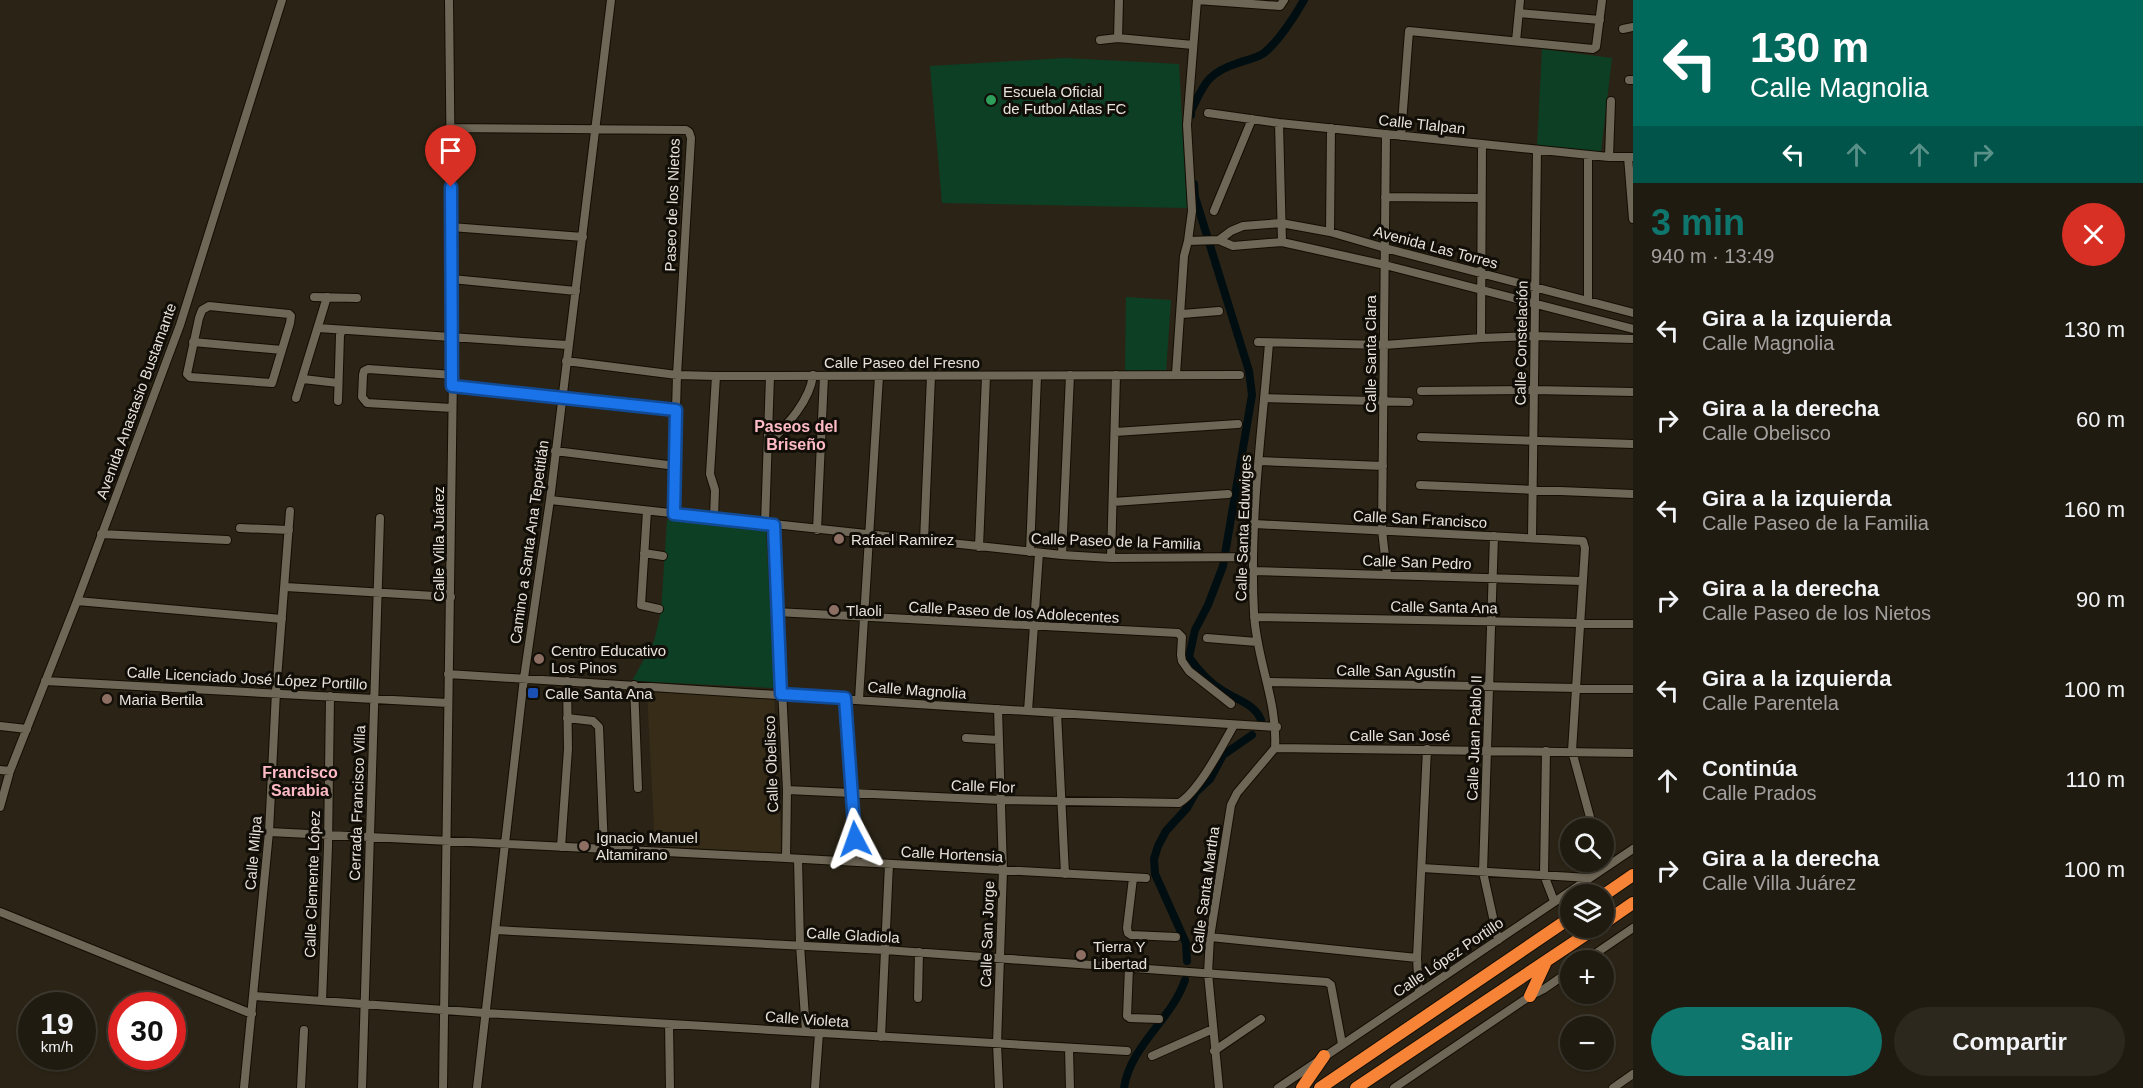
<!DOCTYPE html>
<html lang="es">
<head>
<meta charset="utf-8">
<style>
  :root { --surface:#201b10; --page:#2d281e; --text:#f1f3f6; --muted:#a2a19f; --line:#3d3930; --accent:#0f766e }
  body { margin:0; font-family:Arial,sans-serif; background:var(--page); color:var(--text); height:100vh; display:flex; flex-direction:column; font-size:22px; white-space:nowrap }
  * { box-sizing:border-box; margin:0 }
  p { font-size:20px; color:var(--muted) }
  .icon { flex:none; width:33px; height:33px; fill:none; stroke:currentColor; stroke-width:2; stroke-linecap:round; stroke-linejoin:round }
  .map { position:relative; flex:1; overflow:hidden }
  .drawer { display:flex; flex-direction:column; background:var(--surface); width:510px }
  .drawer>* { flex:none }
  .banner { background:#00695c; color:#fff; overflow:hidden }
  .tools { position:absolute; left:1560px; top:818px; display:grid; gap:12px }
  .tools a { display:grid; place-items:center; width:54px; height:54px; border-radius:50%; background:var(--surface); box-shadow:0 2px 4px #0004,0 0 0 2px var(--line); font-size:30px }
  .speed { position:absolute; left:18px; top:992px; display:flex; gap:12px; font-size:30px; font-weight:700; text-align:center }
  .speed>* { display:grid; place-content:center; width:78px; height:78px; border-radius:50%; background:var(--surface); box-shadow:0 2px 4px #0004,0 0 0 2px var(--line); line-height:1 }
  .speed small { font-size:15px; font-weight:400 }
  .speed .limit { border:9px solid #d22; background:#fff; color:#111 }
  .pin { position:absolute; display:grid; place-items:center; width:51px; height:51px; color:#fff; margin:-62px -26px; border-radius:50% 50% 50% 0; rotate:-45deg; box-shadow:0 0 6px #0007 }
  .pin .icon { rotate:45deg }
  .me { position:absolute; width:66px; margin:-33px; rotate:356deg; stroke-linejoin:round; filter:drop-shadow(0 0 4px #0008) }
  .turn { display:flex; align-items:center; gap:21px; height:126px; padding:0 18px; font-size:27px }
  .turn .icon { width:78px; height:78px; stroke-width:2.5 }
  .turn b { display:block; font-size:42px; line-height:51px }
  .lanes { display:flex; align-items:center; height:57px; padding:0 18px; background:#0003; justify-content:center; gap:30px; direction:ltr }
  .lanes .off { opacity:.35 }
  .round { display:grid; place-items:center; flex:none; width:63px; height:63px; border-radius:32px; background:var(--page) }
  .overview { display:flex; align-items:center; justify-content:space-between; height:102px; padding:0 18px }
  h1 { font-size:36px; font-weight:700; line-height:45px; color:var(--accent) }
  .cta { display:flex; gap:12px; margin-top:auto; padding:12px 18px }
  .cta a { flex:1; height:69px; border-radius:36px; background:var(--accent); color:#fff; font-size:24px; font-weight:700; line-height:69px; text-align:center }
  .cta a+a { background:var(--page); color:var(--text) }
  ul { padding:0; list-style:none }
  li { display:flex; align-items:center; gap:18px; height:90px; padding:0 18px }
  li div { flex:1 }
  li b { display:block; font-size:22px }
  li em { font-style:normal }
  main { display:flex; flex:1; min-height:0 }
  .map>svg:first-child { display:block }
  .built { fill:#362c18 }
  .green { fill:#0d3f25 }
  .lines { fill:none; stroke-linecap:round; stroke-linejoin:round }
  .canal { stroke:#000e12; stroke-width:8 }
  .minor-casing { stroke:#130d03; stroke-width:10 }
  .highway-casing { stroke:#130d03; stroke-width:14 }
  .minor { stroke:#6e6656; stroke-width:8 }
  .highway { stroke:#f78436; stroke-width:12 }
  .route-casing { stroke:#114b97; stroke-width:15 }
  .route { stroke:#1a73e8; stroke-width:10 }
  .leisure-dot { fill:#2e9e5b; stroke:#110e08; stroke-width:2 }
  .education-dot { fill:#8d6e63; stroke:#110e08; stroke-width:2 }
  .transit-dot { fill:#1a4fb4; stroke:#110e08; stroke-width:2 }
  .labels { text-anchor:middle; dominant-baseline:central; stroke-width:6; stroke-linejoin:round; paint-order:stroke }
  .poi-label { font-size:15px; fill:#e8e3da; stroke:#110e08; text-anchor:start }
  .street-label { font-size:15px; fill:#e8e3da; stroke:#110e08 }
  .neighbourhood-label { font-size:16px; font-weight:bold; fill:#ffbbc6; stroke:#110e08 }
</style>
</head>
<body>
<main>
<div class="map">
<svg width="1633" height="1088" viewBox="0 0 1633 1088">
  <rect width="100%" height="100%" fill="#2b2416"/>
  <path class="built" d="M647 692 774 697 782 853 655 846Z"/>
  <path class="green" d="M1542 49 1612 58 1601 152 1537 147Z
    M1065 58 1179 64 1187 208 942 203 930 66Z
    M1126 297 1171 300 1166 372 1125 373Z
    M667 520 766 530 774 688 632 681 654 641 661 612Z"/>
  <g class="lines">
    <path class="canal" d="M1191 115V111C1204 84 1207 73 1238 63 1246 60 1257 58 1264 53 1278 42 1295 16 1304 0
      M1194 184 1195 197 1249 371 1252 395 1223 566 1208 605 1195 630 1189 657C1198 670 1210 683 1223 691 1237 700 1255 704 1261 720
      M1187 961 1186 943 1155 874 1154 859 1158 846 1166 831 1187 808 1196 792 1210 779 1223 755 1252 735
      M1124 1088C1130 1046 1172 1019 1185 980"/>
    <g class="minor-casing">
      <path id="minor" d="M1197 0 1280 6 1284 0
        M1519 13 1600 20
        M1623 29 1633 27
        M1118 38 1119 0
        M1100 40 1118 38 1193 45
        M1516 41 1520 0
        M1629 80H1633
        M1208 113 1279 123 1482 144 1609 157H1633
        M1279 123 1282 242
        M449 128 686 130 689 132 691 138 677 375 673 514
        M1386 134 1382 530 1387 574
        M1401 136 1409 31 1593 49 1596 47 1602 0
        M1609 157 1611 101
        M1628 157 1633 219
        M1385 197 1481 198
        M1214 211 1252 119
        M451 227 583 237
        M1330 232 1331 128
        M1219 240 1231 231 1243 226 1281 223 1330 232 1385 248 1633 313
        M1188 241 1192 211 1187 125 1197 0
        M452 279 576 291
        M314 297 357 298
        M1588 300V155
        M209 306 289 314 291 316 290 323 272 383 190 377 187 374 199 318 202 310Z
        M1182 314 1219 311
        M318 328 567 345
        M1481 338 1482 144
        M193 342 282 350
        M1258 342 1384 345 1481 338 1534 336 1633 339
        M1269 343C1262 432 1249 523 1254 613 1256 659 1278 702 1275 748
        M566 361 677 375 716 376 1240 375
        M1176 374 1184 256 1188 241 1219 240 1233 246 1282 242 1385 265 1633 329
        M303 379 338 383
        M452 386 676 409
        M1421 391 1534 390 1633 392
        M296 398 327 297
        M1264 398 1409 402
        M338 401 340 335 342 330
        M452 408 367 403 362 397 363 375 364 371 368 369 453 375
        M1115 432 1238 424
        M1421 437 1633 444
        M769 443C787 425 810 401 813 375
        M555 451 676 466
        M1259 461 1383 466
        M1420 485 1633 494
        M550 500 1062 555 1111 558 1253 557
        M1113 502 1228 494
        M647 511 641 605 659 609
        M714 518 715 490 710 474 716 376
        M765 524 770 376
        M1255 524 1583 541 1585 548 1572 751 1593 828
        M774 525 787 790 786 858
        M240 528 289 530
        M817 530 824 376
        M101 534 227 540
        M1494 536 1483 872 1498 940
        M1532 538 1537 150
        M924 541 931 376
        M979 547 986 376
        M1030 552 1037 376
        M644 553 663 556
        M1062 555 1070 375
        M1111 558 1116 375
        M1252 571 1582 581
        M286 587 451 597
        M77 601 282 619
        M776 612 1178 633 1182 637 1181 655 1182 661 1189 671 1231 704
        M1254 617 1633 624
        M1207 638 1257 642
        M448 674 1277 727
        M45 681 448 703
        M1267 682 1633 689
        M634 685 638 788
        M845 698 856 862
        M859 699 879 376
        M998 709 1003 870 997 1044 999 1088
        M1028 711 1039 553
        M1057 713 1065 874
        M567 718 593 721 599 727 604 849
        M0 726 27 729
        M966 738 999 740
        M1275 748 1633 753
        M1546 751 1544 875 1554 901
        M0 770 10 771
        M787 790 1001 800 1179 803C1199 791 1222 746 1234 725
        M0 807 10 771 77 601 180 325 282 0
        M269 832 786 858 1146 878
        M561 847 568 749 567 681
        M798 859 800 945 806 1032
        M1422 868 1589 878
        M1133 878 1127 928 1128 933 1131 935 1176 937
        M0 912 252 1014
        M495 930 885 950 1327 982 1331 985 1342 1044
        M1210 937 1417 958
        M1586 960 1633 928
        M1129 967 1127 1016 1130 1018 1159 1019
        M1419 992 1417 958 1427 749
        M254 996 485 1013 1127 1051
        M918 998 919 952
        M322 1001 328 847 330 696
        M669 1024 670 1088
        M881 1037 889 864
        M1069 1049 1070 1088
        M1214 1051 1261 1019
        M1152 1056 1213 1029
        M244 1088 269 832 276 692 290 511
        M301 1088 304 1030
        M362 1088 380 518
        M443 1088 453 375 449 0
        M477 1088 524 678 550 500 611 0
        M815 1088 819 1033
        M1219 1088 1208 973 1210 937 1231 805 1237 793 1275 748
        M1278 1088 1633 849
        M1394 1088 1530 996 1544 989 1570 971
        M1613 1088 1633 1074"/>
    </g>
    <g class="highway-casing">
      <path id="highway" d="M1604 895 1633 875
        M1604 923 1633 903
        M1530 996 1545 964
        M1302 1088 1324 1056
        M1320 1088 1570 918
        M1356 1088 1597 927"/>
    </g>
    <use href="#minor" class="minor"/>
    <use href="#highway" class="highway"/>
  </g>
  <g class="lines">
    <g class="route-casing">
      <path id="route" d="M451 187 452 386 676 410 674 514 774 525 781 694 845 698 855 839"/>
    </g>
    <use href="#route" class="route"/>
  </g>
  <circle class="leisure-dot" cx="991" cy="100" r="6"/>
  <g class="education-dot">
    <circle cx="839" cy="539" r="6"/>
    <circle cx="834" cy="610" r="6"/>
    <circle cx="539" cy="659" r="6"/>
    <circle cx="107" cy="699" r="6"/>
    <circle cx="584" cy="846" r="6"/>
    <circle cx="1081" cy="955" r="6"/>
  </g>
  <rect class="transit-dot" x="527" y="687" width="12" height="12" rx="3"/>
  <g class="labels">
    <g class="poi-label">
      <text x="1003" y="91">Escuela Oficial<tspan x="1003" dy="17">de Futbol Atlas FC</tspan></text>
      <text x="851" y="539">Rafael Ramirez</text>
      <text x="846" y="610">Tlaoli</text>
      <text x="551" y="650">Centro Educativo<tspan x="551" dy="17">Los Pinos</tspan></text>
      <text x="545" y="693">Calle Santa Ana</text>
      <text x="119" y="699">Maria Bertila</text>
      <text x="596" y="837">Ignacio Manuel<tspan x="596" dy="17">Altamirano</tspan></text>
      <text x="1093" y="946">Tierra Y<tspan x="1093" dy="17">Libertad</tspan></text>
    </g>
    <g class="street-label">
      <text transform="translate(1422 124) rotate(6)">Calle Tlalpan</text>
      <text transform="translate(672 205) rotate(-88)">Paseo de los Nietos</text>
      <text transform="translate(1436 247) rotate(15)">Avenida Las Torres</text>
      <text transform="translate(1521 343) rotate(-89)">Calle Constelación</text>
      <text transform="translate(1370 354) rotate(-90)">Calle Santa Clara</text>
      <text x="902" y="362">Calle Paseo del Fresno</text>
      <text transform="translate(136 401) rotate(-70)">Avenida Anastasio Bustamante</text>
      <text transform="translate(1420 519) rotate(3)">Calle San Francisco</text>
      <text transform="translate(1243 528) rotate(-88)">Calle Santa Eduwiges</text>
      <text transform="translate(1116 541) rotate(2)">Calle Paseo de la Familia</text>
      <text transform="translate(529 542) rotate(-82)">Camino a Santa Ana Tepetitlán</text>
      <text transform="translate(438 544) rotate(-90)">Calle Villa Juárez</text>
      <text transform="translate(1417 562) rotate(2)">Calle San Pedro</text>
      <text transform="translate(1444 607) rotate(1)">Calle Santa Ana</text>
      <text transform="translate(1014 612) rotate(3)">Calle Paseo de los Adolecentes</text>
      <text transform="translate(1396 671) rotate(1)">Calle San Agustín</text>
      <text transform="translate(247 678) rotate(3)">Calle Licenciado José López Portillo</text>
      <text transform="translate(917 690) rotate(4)">Calle Magnolia</text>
      <text x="1400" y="735">Calle San José</text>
      <text transform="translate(1474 738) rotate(-88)">Calle Juan Pablo II</text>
      <text transform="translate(771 764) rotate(-92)">Calle Obelisco</text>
      <text transform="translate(983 786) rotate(2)">Calle Flor</text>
      <text transform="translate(357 803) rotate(-88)">Cerrada Francisco Villa</text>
      <text transform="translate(253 853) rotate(-85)">Calle Milpa</text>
      <text transform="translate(952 854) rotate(3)">Calle Hortensia</text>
      <text transform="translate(312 884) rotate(-88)">Calle Clemente López</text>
      <text transform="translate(1205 890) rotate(-82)">Calle Santa Martha</text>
      <text transform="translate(987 934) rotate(-88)">Calle San Jorge</text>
      <text transform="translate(853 935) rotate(3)">Calle Gladiola</text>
      <text transform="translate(1448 957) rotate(-34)">Calle López Portillo</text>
      <text transform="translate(807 1019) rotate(4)">Calle Violeta</text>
    </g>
    <g class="neighbourhood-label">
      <text x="796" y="426">Paseos del<tspan x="796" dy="18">Briseño</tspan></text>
      <text x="300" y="772">Francisco<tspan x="300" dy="18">Sarabia</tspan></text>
    </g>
  </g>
</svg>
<div class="tools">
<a><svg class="icon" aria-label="search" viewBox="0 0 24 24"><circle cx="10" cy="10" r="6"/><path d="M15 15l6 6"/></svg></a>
<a><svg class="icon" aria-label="layers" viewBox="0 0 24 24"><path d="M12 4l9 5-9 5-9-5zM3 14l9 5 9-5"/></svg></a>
<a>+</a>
<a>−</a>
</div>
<div class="speed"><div>19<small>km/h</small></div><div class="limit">30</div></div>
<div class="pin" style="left:451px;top:187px;background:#d93025"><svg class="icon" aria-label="arrive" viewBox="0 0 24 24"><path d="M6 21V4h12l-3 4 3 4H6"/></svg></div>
<svg class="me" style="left:855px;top:839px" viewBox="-20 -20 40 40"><path d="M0-17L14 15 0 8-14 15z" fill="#1a73e8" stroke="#fff" stroke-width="4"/></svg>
</div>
<section class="drawer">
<div class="banner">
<div class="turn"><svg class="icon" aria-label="left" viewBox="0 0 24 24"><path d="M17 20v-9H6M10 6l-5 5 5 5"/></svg><div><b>130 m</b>Calle Magnolia</div></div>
<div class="lanes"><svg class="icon" aria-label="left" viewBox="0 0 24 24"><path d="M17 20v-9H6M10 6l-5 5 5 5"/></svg><svg class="icon off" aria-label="ahead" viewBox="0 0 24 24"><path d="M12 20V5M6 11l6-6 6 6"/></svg><svg class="icon off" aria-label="ahead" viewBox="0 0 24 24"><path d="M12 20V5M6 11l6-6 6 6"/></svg><svg class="icon off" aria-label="right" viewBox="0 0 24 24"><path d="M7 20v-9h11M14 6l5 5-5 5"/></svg></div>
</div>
<div class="overview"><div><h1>3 min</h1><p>940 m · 13:49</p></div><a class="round" style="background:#d93025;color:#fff"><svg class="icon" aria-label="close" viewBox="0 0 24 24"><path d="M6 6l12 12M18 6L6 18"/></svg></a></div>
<ul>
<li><svg class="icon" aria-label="left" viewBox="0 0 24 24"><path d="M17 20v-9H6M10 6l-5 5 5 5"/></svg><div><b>Gira a la izquierda</b><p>Calle Magnolia</p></div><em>130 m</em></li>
<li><svg class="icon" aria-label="right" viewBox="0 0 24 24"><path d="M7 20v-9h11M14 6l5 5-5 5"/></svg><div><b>Gira a la derecha</b><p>Calle Obelisco</p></div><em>60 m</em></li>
<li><svg class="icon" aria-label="left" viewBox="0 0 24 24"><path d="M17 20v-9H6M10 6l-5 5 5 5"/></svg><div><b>Gira a la izquierda</b><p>Calle Paseo de la Familia</p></div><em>160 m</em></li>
<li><svg class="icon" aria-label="right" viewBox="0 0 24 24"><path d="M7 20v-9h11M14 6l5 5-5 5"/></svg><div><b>Gira a la derecha</b><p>Calle Paseo de los Nietos</p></div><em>90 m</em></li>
<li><svg class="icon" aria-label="left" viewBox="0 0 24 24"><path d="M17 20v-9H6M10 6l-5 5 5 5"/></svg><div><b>Gira a la izquierda</b><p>Calle Parentela</p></div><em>100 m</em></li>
<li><svg class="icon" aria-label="ahead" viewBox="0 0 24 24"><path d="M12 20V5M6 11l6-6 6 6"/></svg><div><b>Continúa</b><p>Calle Prados</p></div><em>110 m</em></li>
<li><svg class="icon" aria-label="right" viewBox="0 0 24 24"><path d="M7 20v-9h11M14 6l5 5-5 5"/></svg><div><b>Gira a la derecha</b><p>Calle Villa Juárez</p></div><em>100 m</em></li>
</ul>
<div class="cta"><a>Salir</a><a>Compartir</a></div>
</section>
</main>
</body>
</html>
